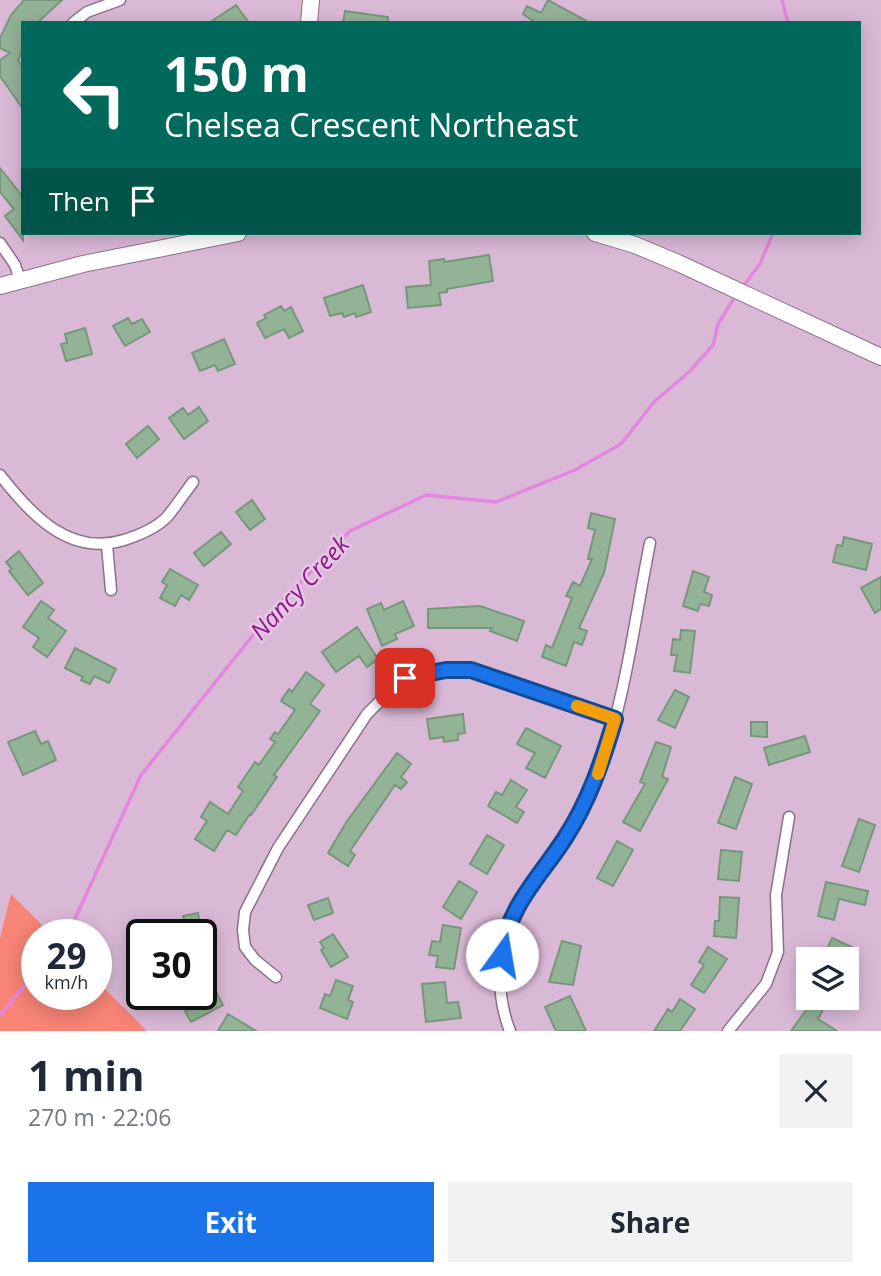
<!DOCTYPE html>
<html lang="en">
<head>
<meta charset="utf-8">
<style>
  :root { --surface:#fff; --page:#f2f2f3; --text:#1f2937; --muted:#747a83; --accent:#1a73e8 }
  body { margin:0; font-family:"Open Sans",sans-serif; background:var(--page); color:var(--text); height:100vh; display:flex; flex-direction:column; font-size:26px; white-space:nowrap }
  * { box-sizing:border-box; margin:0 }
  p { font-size:23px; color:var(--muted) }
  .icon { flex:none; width:38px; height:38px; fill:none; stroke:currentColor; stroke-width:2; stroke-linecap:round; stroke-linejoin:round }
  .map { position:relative; height:1031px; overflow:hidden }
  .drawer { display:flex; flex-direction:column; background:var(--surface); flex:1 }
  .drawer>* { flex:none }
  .hud { position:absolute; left:21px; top:21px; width:840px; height:214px; border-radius:0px; box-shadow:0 4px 18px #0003; background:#00695c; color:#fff; overflow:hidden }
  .fabs { position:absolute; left:796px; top:947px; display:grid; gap:14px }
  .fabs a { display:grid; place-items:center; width:63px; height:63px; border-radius:0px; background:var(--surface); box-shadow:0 4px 18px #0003; font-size:35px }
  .speed { position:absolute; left:21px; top:919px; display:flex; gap:14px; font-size:35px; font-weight:700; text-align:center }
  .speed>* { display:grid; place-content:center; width:91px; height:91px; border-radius:50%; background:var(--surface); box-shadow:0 4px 18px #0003; line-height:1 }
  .speed small { font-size:18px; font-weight:400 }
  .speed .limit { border:4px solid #111; border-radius:10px; background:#fff; color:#111 }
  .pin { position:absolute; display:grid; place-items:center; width:60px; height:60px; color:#fff; margin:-30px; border-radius:14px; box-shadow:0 4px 10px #0006 }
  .me { position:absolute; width:77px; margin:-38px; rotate:13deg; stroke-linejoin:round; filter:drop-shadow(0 0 5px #0008) }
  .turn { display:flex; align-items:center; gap:24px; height:147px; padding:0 28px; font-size:32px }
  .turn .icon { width:91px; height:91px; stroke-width:2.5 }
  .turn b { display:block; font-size:49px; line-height:60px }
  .then { display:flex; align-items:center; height:66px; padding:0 28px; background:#0003; gap:14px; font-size:26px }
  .round { display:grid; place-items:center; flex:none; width:74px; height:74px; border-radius:0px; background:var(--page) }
  .head { display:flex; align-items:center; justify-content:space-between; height:119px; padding:0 28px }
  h1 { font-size:42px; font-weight:700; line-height:52px }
  .button { display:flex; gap:14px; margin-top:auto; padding:14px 28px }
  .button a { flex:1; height:80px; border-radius:0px; background:var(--accent); color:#fff; font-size:28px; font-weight:700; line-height:80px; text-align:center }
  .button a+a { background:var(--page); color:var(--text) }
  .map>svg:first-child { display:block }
  .green { fill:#f78475 }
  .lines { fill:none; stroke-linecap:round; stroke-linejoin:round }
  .stream { stroke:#e386df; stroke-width:3.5 }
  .building { fill:#93b397; stroke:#77977c; stroke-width:2 }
  .street-casing { stroke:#8d6f8b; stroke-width:13 }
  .secondary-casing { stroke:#8d6f8b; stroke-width:18 }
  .street { stroke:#fff; stroke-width:10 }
  .secondary { stroke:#fff; stroke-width:16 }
  .route-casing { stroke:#114b97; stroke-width:18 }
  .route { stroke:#1a73e8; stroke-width:12 }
  .slow { stroke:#f59e0b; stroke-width:12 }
  .labels { text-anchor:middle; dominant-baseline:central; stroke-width:5; stroke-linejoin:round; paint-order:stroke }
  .water-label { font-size:24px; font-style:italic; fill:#8a1989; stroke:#e7c6e4 }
</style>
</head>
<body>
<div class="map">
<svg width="881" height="1031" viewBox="0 0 881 1031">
  <rect width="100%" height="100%" fill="#dab9d7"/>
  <path class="green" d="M11 894 51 934H37V994H96V980L147 1031H0V938Z"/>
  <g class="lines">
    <path class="stream" d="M782 0 788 23
      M741 289 760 264 773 233
      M68 934 141 775 269 615 350 531 426 495 496 502 575 470 621 444 654 402 690 371 713 345 718 324 736 295
      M0 1015 37 971"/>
  </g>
  <path class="building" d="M24 0H62L37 23H23V49L18 60 23 68V109L0 76V60L10 53 0 48V38L11 15Z
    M548 0 590 23H536L523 14 527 6 541 13Z
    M236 5 249 23H209Z
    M345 11 388 17V23H343Z
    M0 168 23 197V240L5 216 14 209 0 192Z
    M489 255 493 281 447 289V292L439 293 441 305 408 308 406 287 431 285 429 261 444 259V262Z
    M363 285 371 312 356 317 355 313 344 317 342 313 330 316 324 298Z
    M281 306 284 311 291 307 303 331 289 338 284 329 265 338 257 323 266 318 264 315Z
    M128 318 132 324 142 319 150 332 125 346 113 326Z
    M85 328 92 354 66 361 61 344 67 343 65 334Z
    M224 339 235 364 218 371 215 365 200 371 192 353Z
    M199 407 208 421 184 439 169 418 183 408 188 415Z
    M148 426 159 439 137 458 126 444Z
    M252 500 265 519 250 530 236 512Z
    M591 513 615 519 604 573 579 628 587 631 582 645 574 642 566 666 542 657 546 645 552 648 572 598 566 596 573 582 580 586 592 559H588L595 530 588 528Z
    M221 532 231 544 204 566 194 553Z
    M844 537 872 544 866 570 833 562 837 545 842 546Z
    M19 551 43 583 28 595 9 571 12 569 6 562Z
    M170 569 198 585 189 600 181 595 175 606 160 598 167 585 162 582Z
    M693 571 709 577 704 592 712 595 709 606 700 604 698 611 683 606Z
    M881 577V609L875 613 861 588Z
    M41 601 54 610 48 618 66 631 47 657 33 647 39 638 23 627Z
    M403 601 414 626 395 634 397 639 382 646 367 609 381 603 384 610Z
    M480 606 524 621 517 641 490 631 492 628H428V609Z
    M357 627 378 659 367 667 359 656 336 672 322 652Z
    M681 630 695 631 690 673 674 671 677 655H671L673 639 680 640Z
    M75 648 116 669 109 683 94 676 90 684 81 680 83 677 65 668Z
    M306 672 324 685 310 704 320 711 274 775 277 777 251 815 250 814 236 835 227 830 214 851 195 839 207 821 201 817 210 802 228 814 243 791 238 787 255 762 259 765 275 742 270 739 275 732 278 734 295 710 281 701 289 689 292 692Z
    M675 690 689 697 675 728 658 720Z
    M463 714 465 733 458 734V740L444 742 443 737 430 739 427 719Z
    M751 722H767V737L751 736Z
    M526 728 561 746 545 778 526 768 535 753 517 744Z
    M35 731 41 744 48 741 56 760 23 775 8 742Z
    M805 736 810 752 769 765 764 748Z
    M656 742 671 747 662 777 668 779 640 831 623 822 645 784 640 782Z
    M397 753 411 764 401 777 407 782 401 789 395 785 350 851 355 855 348 866 328 853 347 821Z
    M735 777 752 784 736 829 718 823Z
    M511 780 527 790 516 807 524 812 517 823 488 806 496 792 502 795Z
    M859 819 875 825 859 872 842 866Z
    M487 835 504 845 487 874 470 864Z
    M617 841 633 850 613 886 597 878Z
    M721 850 742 852 739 881 718 879Z
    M459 881 477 892 461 919 443 907Z
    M826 882 868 891 865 905 839 899 834 920 818 916Z
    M720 897 739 898 736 938 714 936 715 921H719Z
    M328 898 333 913 314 920 308 905Z
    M198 913 202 934H176L174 922 184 920 183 916Z
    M443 925 461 928 454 969 436 967 438 956 429 955 432 941 440 942Z
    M333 934 348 957 331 967 321 950 324 948 320 942Z
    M832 938 852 947 847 959H830L832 954 826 951Z
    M562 941 581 946 573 985 549 982Z
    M708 947 727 959 704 993 691 985 704 965 699 962Z
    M201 964 223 1005 191 1022 185 1011 194 1006 188 994H201Z
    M336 980 353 986 348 1000 353 1002 347 1019 320 1008 325 994 330 996Z
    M445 982 447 1003 458 1002 461 1018 426 1022 422 984Z
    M570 996 586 1031H556L545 1007Z
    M680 999 695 1009 680 1031H654L668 1009 672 1012Z
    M814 999 825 1006 818 1019 837 1031H791Z
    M228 1014 256 1031H218Z"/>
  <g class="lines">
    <g class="street-casing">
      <path id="street" d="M73 23 87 12 120 0
        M0 243 15 265 20 280
        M0 475C31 515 70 557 124 540 140 535 155 529 167 517 176 506 184 494 193 482
        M107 545 111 590
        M276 977 255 960 245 947 243 930 245 912 278 848 367 714 390 691 405 678 424 673 471 670 615 719
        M510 1031C495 993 497 944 516 907 523 892 537 878 547 864 569 833 589 802 601 766 626 695 635 617 650 543
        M728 1031 766 984 778 952 776 895 789 817"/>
    </g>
    <g class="secondary-casing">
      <path id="secondary" d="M309 23 311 0
        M595 233 635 245 678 263 881 357
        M0 286 83 264 238 233"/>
    </g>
    <use href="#street" class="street"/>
    <use href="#secondary" class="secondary"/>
  </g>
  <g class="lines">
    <g class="route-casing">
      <path id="route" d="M405 678 446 670H471L615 719C602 762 589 801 565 838 540 877 507 907 502 955"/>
    </g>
    <use href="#route" class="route"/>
    <path class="slow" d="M577 706 615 719 598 774"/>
  </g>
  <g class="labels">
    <g class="water-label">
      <text transform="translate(299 587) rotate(-47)">Nancy Creek</text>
    </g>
  </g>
</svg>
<div class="fabs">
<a><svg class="icon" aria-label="layers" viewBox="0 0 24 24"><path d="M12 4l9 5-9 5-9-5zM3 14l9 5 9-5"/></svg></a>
</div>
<div class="speed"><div>29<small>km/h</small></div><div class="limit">30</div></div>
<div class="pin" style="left:405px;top:678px;background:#d93025"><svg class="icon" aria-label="arrive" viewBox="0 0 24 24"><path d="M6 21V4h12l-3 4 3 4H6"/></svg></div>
<svg class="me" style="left:502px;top:955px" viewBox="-20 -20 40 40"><circle r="19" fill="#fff"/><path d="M0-13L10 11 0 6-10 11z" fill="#1a73e8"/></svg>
<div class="hud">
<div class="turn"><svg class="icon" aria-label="left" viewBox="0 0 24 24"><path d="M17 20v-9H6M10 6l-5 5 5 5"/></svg><div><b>150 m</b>Chelsea Crescent Northeast</div></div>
<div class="then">Then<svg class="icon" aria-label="arrive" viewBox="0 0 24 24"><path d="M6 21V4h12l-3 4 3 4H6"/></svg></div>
</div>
</div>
<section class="drawer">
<div class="head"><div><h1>1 min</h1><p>270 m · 22:06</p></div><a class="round"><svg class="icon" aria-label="close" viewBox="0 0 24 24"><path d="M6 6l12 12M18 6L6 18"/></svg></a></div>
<div class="button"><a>Exit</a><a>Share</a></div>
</section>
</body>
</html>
